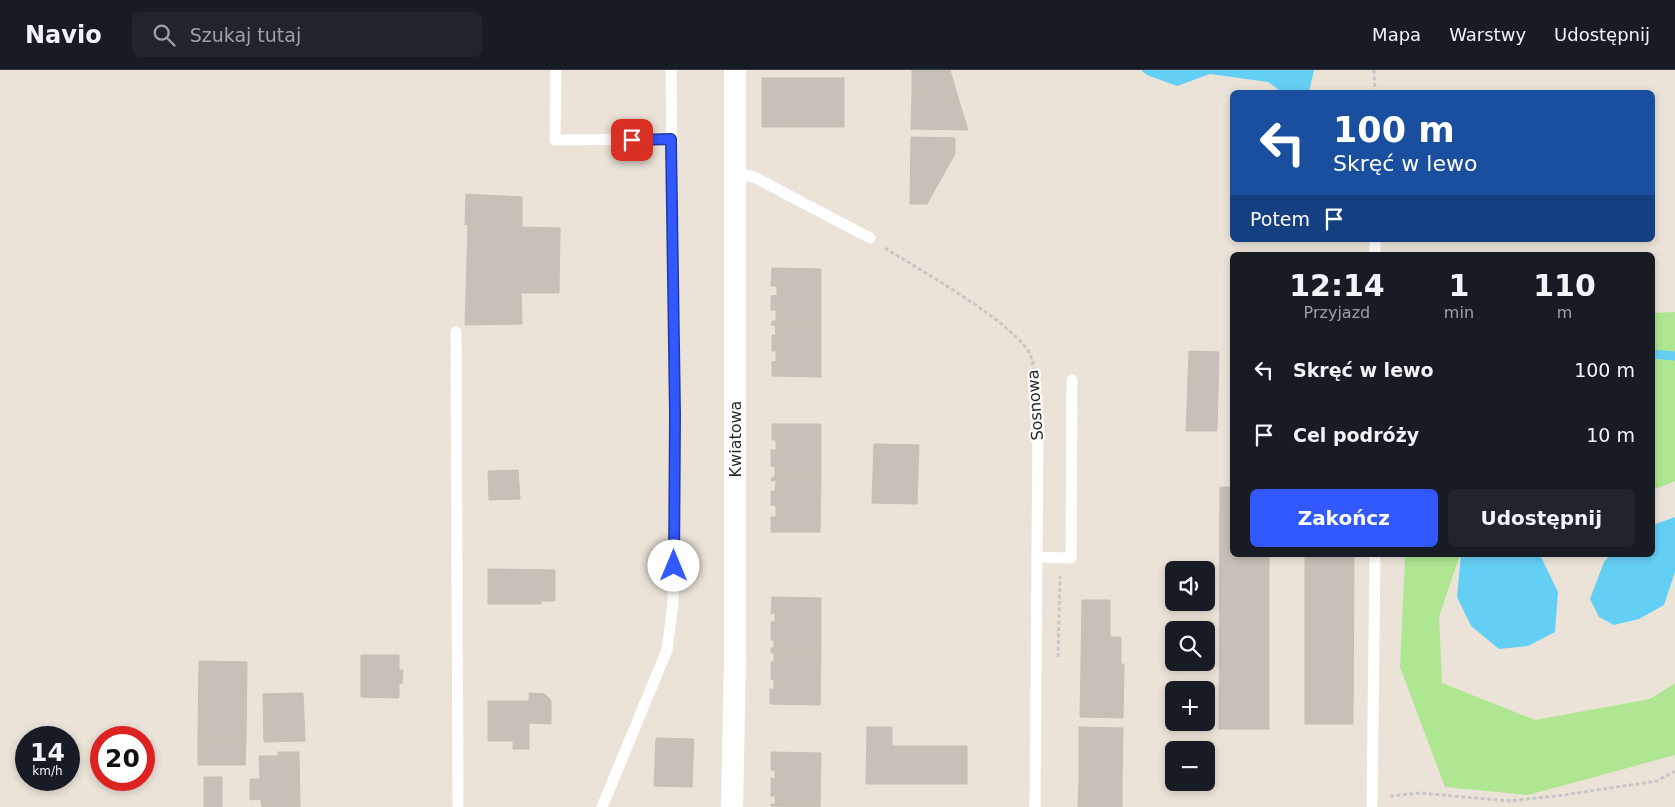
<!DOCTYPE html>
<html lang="pl">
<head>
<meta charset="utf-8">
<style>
  :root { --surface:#171b24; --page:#20242c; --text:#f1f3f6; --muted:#9ea1a6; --line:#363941; --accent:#3159ff }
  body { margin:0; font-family:"DejaVu Sans",sans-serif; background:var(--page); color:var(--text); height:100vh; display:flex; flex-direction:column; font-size:19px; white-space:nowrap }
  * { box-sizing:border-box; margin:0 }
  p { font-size:16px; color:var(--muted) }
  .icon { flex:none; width:28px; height:28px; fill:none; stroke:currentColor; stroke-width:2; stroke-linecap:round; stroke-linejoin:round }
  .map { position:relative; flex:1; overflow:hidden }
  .drawer { position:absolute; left:1230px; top:182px; width:425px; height:305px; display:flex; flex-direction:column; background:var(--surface); border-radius:8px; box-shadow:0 2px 8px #0003 }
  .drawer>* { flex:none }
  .hud { position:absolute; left:1230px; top:20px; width:425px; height:152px; border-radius:8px; box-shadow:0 2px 8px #0003; background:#1a4fa0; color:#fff; overflow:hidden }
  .tools { position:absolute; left:1165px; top:491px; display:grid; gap:10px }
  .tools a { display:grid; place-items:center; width:50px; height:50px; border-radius:8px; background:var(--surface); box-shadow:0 2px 8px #0003; font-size:25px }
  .speed { position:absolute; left:15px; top:656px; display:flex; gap:10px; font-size:25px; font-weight:700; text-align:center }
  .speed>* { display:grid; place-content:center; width:65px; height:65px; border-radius:50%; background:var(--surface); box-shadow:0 2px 8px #0003; line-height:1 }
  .speed small { font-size:12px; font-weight:400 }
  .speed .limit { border:8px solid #d22; background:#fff; color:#111 }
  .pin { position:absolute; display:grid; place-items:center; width:42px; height:42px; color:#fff; margin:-21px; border-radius:10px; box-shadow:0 2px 8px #0006 }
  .me { position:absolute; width:55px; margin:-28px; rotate:0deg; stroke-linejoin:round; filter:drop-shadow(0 0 4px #0008) }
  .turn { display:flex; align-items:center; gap:18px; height:105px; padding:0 20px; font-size:22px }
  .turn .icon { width:65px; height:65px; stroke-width:2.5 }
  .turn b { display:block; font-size:35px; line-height:42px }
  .then { display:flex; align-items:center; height:48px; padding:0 20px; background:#0003; gap:10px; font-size:19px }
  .eta { display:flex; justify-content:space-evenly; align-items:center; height:85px; text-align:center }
  .eta b { font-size:30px; font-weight:700; line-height:35px }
  .cta { display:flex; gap:10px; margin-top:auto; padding:10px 20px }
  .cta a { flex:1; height:58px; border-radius:8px; background:var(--accent); color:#fff; font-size:20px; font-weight:700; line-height:58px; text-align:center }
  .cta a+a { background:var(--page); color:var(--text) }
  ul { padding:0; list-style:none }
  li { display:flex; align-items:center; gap:15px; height:65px; padding:0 20px }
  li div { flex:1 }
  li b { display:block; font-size:19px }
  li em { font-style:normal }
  header { display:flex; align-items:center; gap:30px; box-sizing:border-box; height:70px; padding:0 25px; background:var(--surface); border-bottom:1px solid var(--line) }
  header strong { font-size:24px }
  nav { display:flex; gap:28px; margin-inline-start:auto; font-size:18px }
  .search { width:350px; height:45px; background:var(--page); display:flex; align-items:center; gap:12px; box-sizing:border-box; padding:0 18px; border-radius:8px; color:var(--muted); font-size:19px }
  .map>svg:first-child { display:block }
  .green { fill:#aee691 }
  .water { fill:#64cff4 }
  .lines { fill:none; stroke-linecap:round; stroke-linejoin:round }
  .stream { stroke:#64cff4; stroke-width:9 }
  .building { fill:#c6c0b8; stroke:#c6bfb2 }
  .path { stroke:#c7c7c7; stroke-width:3; stroke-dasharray:4 2.5; stroke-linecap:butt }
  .lane { stroke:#fff; stroke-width:11 }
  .street { stroke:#fff; stroke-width:22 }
  .route-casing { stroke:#203aa6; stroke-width:12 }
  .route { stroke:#3159ff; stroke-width:9 }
  .labels { text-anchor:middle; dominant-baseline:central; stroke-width:4.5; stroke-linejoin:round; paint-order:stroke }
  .street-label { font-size:16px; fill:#282828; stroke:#fff }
</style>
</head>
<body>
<header>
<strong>Navio</strong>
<div class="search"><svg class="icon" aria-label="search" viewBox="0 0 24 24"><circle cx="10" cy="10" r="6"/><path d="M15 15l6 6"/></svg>Szukaj tutaj</div>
<nav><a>Mapa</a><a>Warstwy</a><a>Udostępnij</a></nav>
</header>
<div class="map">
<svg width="1675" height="737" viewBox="0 0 1675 737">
  <rect width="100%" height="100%" fill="#ebe3d8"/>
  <path class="green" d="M1675 242V411L1653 420V243Z
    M1405 485H1460L1439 547 1442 613 1535 650 1650 629 1675 613V685L1528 725 1445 717 1400 597Z"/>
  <path class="water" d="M1141 0H1314L1309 22H1282L1268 12 1210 4 1177 16 1147 5Z
    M1675 447V502L1664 535 1639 549 1614 555 1599 547 1590 529 1604 492 1610 485H1652L1653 455Z
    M1461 485 1541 487 1558 522 1555 562 1528 576 1499 579 1471 556 1457 527Z"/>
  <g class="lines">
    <path class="stream" d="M1652 284 1675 286"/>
  </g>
  <path class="building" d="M912 0H950L959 31 935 30V23H912Z
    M762 8H789V57H762Z
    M789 8H844V57H789Z
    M912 23H935V30L959 31 968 60 911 59Z
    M911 67 955 68V84L927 134H910Z
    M466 124 522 127V157L560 158 559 223H521L522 254 465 255 468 154 465 155Z
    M772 198 821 199V253H772V251H776V240H771V226L777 225V216H771Z
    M772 253H821V307L772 306V292L776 291V281H772V265H776L775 255H771Z
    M1189 281 1219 282 1217 361H1186Z
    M772 354H821V408H772L775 406V397L771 396V380H776V370H772Z
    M874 374 919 375 917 434 872 433Z
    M518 400 520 429 489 430 488 401Z
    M772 408H821L820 462H771V447H776V436L771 435V421H775L776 410 771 411Z
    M1220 417H1232V485H1269V659H1219Z
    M1305 485H1354L1353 654H1305Z
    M488 499 555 500V531H541V534H488Z
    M772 527 821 528V581H771V578H774V570H771V552H775V543L771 544Z
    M1082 530H1110V567H1121V594L1081 593Z
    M771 581H821L820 635 770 634V619H774V610L771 609V592H774V583H771Z
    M361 585H399V600H403L402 613 399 614V628L361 627Z
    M199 591 247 592 246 668H198Z
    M1081 593 1124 594 1123 648 1080 647Z
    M303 623 305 671 264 672 263 624Z
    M529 623 545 624 551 630V654L529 653Z
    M488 631H529V679H513V671H488Z
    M867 657H892V676H967V714H866Z
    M1079 657 1123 658 1122 712 1079 711Z
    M198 668H246L245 695H198Z
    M656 668 694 669 692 717 654 716Z
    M278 682H299L300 737H262L261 729 250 730V709H260L259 686H278Z
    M771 682 821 683 820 737 771 736V734H775V726H771V708L775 709V700H771Z
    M204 707H222V737H204Z
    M1079 711 1122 712V737H1078Z"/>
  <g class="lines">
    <path class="path" d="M1374 0 1375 22
      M885 178C915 197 1022 257 1031 287 1036 302 1035 321 1036 337
      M1058 587 1060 506
      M1390 726 1420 723 1509 731 1564 725 1657 711 1675 701"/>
    <path class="lane" d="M556 0 555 70 671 69
      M734 103 754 107 870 168
      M1375 170V185
      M456 262 458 737
      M1037 487 1071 488 1072 310
      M602 737 667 580 673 534 675 345 671 0
      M1035 737 1038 356
      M1372 737 1375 485"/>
    <path class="street" d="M732 737 735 588V0"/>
  </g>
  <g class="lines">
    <g class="route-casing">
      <path id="route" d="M632 70 671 69 675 344 674 496"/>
    </g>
    <use href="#route" class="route"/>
  </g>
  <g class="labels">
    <g class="street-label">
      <text transform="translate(1035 335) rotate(-94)">Sosnowa</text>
      <text transform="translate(735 369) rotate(-90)">Kwiatowa</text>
    </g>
  </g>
</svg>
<div class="tools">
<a><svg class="icon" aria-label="sound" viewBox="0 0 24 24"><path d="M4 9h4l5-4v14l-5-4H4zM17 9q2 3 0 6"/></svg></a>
<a><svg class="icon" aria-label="search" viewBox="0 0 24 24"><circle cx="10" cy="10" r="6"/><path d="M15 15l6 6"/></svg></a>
<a>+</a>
<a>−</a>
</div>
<div class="speed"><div>14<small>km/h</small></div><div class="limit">20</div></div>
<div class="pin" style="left:632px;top:70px;background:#d93025"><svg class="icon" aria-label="arrive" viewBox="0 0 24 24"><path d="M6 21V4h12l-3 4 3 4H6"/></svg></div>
<svg class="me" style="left:674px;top:496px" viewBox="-20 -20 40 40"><circle r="19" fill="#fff"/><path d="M0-13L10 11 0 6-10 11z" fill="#3159ff"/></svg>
<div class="hud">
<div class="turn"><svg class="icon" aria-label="left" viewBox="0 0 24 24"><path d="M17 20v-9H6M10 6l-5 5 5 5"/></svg><div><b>100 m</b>Skręć w lewo</div></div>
<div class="then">Potem<svg class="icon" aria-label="arrive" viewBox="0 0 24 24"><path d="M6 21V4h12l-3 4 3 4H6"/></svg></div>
</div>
<section class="drawer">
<div class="eta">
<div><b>12:14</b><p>Przyjazd</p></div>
<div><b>1</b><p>min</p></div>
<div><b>110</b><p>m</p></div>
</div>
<ul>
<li><svg class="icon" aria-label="left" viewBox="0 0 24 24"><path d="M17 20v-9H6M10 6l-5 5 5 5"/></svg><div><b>Skręć w lewo</b></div><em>100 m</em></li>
<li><svg class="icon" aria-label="arrive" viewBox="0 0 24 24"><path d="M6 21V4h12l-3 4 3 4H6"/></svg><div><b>Cel podróży</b></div><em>10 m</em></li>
</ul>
<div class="cta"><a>Zakończ</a><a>Udostępnij</a></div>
</section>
</div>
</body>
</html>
